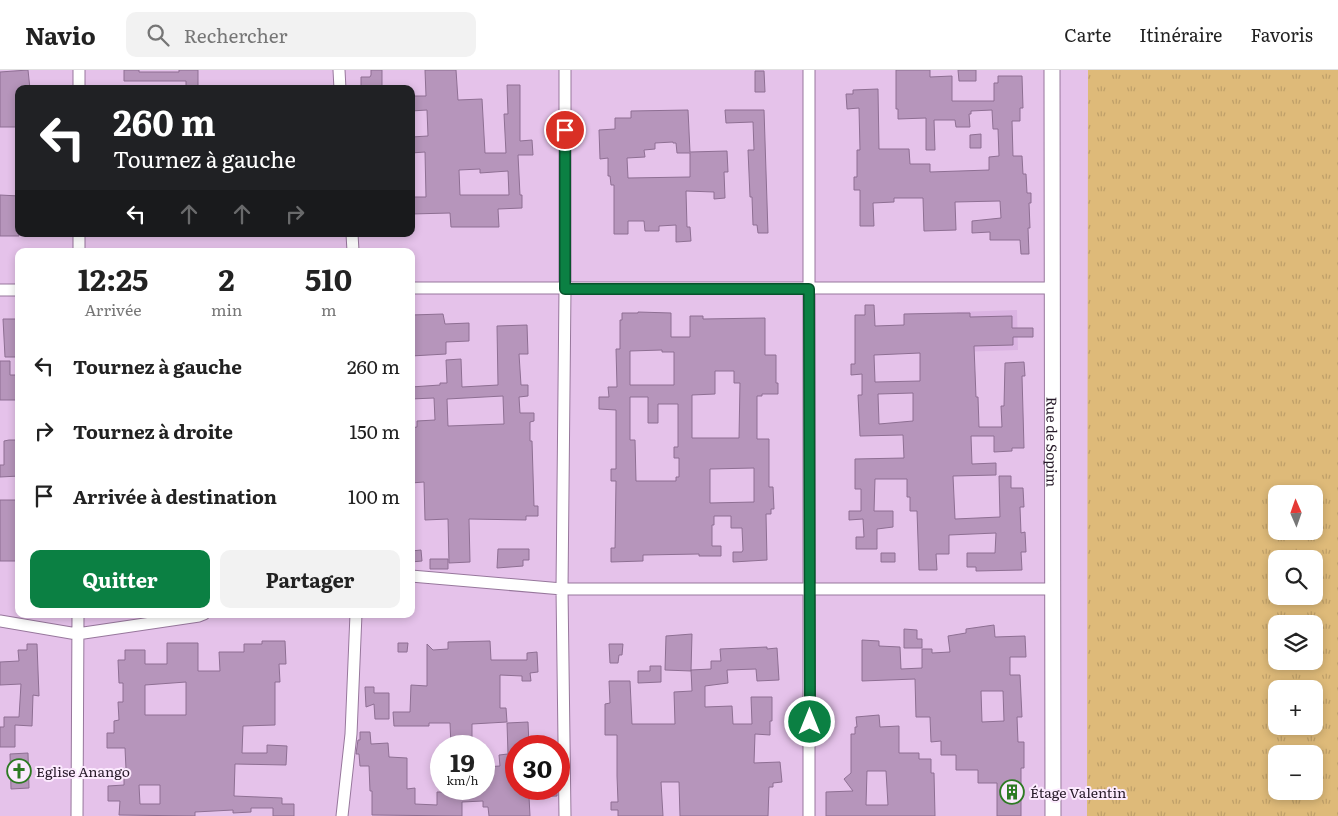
<!DOCTYPE html>
<html lang="fr">
<head>
<meta charset="utf-8">
<style>
  :root { --surface:#fff; --page:#f2f2f2; --text:#222; --muted:#767676; --line:#e0e0e0; --accent:#0b8043 }
  body { margin:0; font-family:Literata,serif; background:var(--page); color:var(--text); height:100vh; display:flex; flex-direction:column; font-size:19px; white-space:nowrap }
  * { box-sizing:border-box; margin:0 }
  p { font-size:16px; color:var(--muted) }
  .icon { flex:none; width:28px; height:28px; fill:none; stroke:currentColor; stroke-width:2; stroke-linecap:round; stroke-linejoin:round }
  .map { position:relative; flex:1; overflow:hidden }
  .drawer { position:absolute; left:15px; top:178px; width:400px; height:370px; display:flex; flex-direction:column; background:var(--surface); border-radius:10px; box-shadow:0 2px 8px #0003 }
  .drawer>* { flex:none }
  .hud { position:absolute; left:15px; top:15px; width:400px; height:152px; border-radius:10px; box-shadow:0 2px 8px #0003; background:#202124; color:#fff; overflow:hidden }
  .needle { width:32px; rotate:358deg }
  .tools { position:absolute; left:1268px; top:415px; display:grid; gap:10px }
  .tools a { display:grid; place-items:center; width:55px; height:55px; border-radius:10px; background:var(--surface); box-shadow:0 2px 8px #0003; font-size:25px }
  .speed { position:absolute; left:430px; top:665px; display:flex; gap:10px; font-size:25px; font-weight:700; text-align:center }
  .speed>* { display:grid; place-content:center; width:65px; height:65px; border-radius:50%; background:var(--surface); box-shadow:0 2px 8px #0003; line-height:1 }
  .speed small { font-size:12px; font-weight:400 }
  .speed .limit { border:8px solid #d22; background:#fff; color:#111 }
  .pin { position:absolute; display:grid; place-items:center; width:42px; height:42px; color:#fff; margin:-21px; border:2px solid #fff; border-radius:50%; box-shadow:0 1px 5px #0007 }
  .me { position:absolute; width:55px; margin:-28px; rotate:0deg; stroke-linejoin:round; filter:drop-shadow(0 0 4px #0008) }
  .turn { display:flex; align-items:center; gap:18px; height:105px; padding:0 15px; font-size:22px }
  .turn .icon { width:65px; height:65px; stroke-width:2.5 }
  .turn b { display:block; font-size:35px; line-height:42px }
  .lanes { display:flex; align-items:center; height:48px; padding:0 15px; background:#0003; justify-content:center; gap:25px; direction:ltr }
  .lanes .off { opacity:.35 }
  .eta { display:flex; justify-content:space-evenly; align-items:center; height:85px; text-align:center }
  .eta b { font-size:30px; font-weight:700; line-height:35px }
  .action { display:flex; gap:10px; margin-top:auto; padding:10px 15px }
  .action a { flex:1; height:58px; border-radius:10px; background:var(--accent); color:#fff; font-size:20px; font-weight:700; line-height:58px; text-align:center }
  .action a+a { background:var(--page); color:var(--text) }
  ul { padding:0; list-style:none }
  li { display:flex; align-items:center; gap:15px; height:65px; padding:0 15px }
  li div { flex:1 }
  li b { display:block; font-size:19px }
  li em { font-style:normal }
  header { display:flex; align-items:center; gap:30px; box-sizing:border-box; height:70px; padding:0 25px; background:var(--surface); border-bottom:1px solid var(--line) }
  header strong { font-size:24px }
  nav { display:flex; gap:28px; margin-inline-start:auto; font-size:18px }
  .search { width:350px; height:45px; background:var(--page); display:flex; align-items:center; gap:12px; box-sizing:border-box; padding:0 18px; border-radius:10px; color:var(--muted); font-size:19px }
  .map>svg:first-child { display:block }
  .built { fill:#dbb4e2 }
  .park { fill:url(#park-tufts); fill-rule:evenodd }
  .building { fill:#b695bb; stroke:#8e6f93; fill-rule:evenodd }
  .lines { fill:none; stroke-linecap:round; stroke-linejoin:round }
  .street-casing { stroke:#97779c; stroke-width:13 }
  .secondary-casing { stroke:#97779c; stroke-width:17 }
  .street { stroke:#fff; stroke-width:11 }
  .secondary { stroke:#fff; stroke-width:15 }
  .route-casing { stroke:#07532c; stroke-width:12 }
  .route { stroke:#0b8043; stroke-width:9 }
  .labels { text-anchor:middle; dominant-baseline:central; stroke-width:4; stroke-linejoin:round; paint-order:stroke }
  .street-label { font-size:14px; fill:#261928; stroke:#fceafe }
  .poi-label { font-size:14px; fill:#261928; stroke:#fceafe; text-anchor:start }
</style>
</head>
<body>
<header>
<strong>Navio</strong>
<div class="search"><svg class="icon" aria-label="search" viewBox="0 0 24 24"><circle cx="10" cy="10" r="6"/><path d="M15 15l6 6"/></svg>Rechercher</div>
<nav><a>Carte</a><a>Itinéraire</a><a>Favoris</a></nav>
</header>
<div class="map">
<svg width="1338" height="746" viewBox="0 0 1338 746">
  <defs>
    <pattern id="park-tufts" width="24" height="20" patternUnits="userSpaceOnUse" patternTransform="scale(1.25)"><rect width="24" height="20" fill="#deba79"/><path d="M3 7l-1-3M5 7V3M7 7l1-3M15 17l-1-3M17 17v-4M19 17l1-3" fill="none" stroke="#be9f69"/></pattern>
  </defs>
  <rect width="100%" height="100%" fill="#e5c2ea"/>
  <path class="built" d="M1017 240 1018 280 958 282 957 242Z"/>
  <path class="park" d="M1088 0H1338V746H1087ZM1276 424H1314V461H1276ZM1276 489H1314V526H1276ZM1276 554H1314V591H1276ZM1276 619H1314V656H1276ZM1276 684H1314V721H1276Z"/>
  <path class="building" d="M28 0 30 19H19V57H0V2Z
    M124 0H139V2H179V0H198V19H186V11H124Z
    M371 0H382V19H361V7H370L371 5Z
    M425 0H456L458 30 482 29 485 83H506L504 44H508L507 15H520V71L532 70 533 85H518L520 125H522V138L498 139 499 157H451L450 143 411 144V127H426L425 82 411 83V67L428 66 427 40 411 41V26H426ZM480 99V103L508 101 509 125H460L459 100Z
    M896 0H930V7L952 6V31H994V13H998V6H1022L1023 38H1020V51H1012L1013 86H1022L1023 104H1026L1027 123H1031V133H1029L1030 158H1028L1029 184H1021L1020 170H990V162L972 163V151L1001 148 1000 131 955 132 956 160 924 161 923 128H894V132L873 133 874 156H860V120H854V107H857V80H860L859 38 847 39 846 24H853V20L878 19 879 79H909L910 94H930V102L989 100V87L999 86 998 59H993L992 40 971 41V44H969L970 57H956L955 50H934L935 80H926V48L898 49V39H896Z
    M958 0H976V11H959Z
    M755 1H764L765 22H755Z
    M688 40 690 82 727 81 728 102H724L725 128 714 129V122L686 121 687 157H690L691 171 676 172V155L659 156V161H645L644 151H628V164H614V115H611L610 106H608V88L600 89 599 60 615 59V48H631V41ZM673 72V73H676L677 83H690V107L628 108 627 88 645 87 644 80 655 79V73Z
    M725 40H764L768 163H758L757 155H753L752 127H750L748 80H754L753 52 726 53Z
    M981 64V78H970V65Z
    M0 125 19 126V166H0Z
    M865 235H874L875 256 904 255V244L955 243H970V247L1012 246V258H1033V267H1013V275L974 276 976 327H978L979 357H1002L1001 336H1004L1005 293 1024 292 1025 306H1022L1024 378H1012V381L994 382V366H971L972 394 996 393V405L953 406 955 449 1000 447 999 406H1011V418H1023L1024 437H1020L1021 463 1025 462 1026 482H1021L1022 500 976 501V497H967V483H995L996 463 949 465V484H936L937 500H919L917 441H910V427H907V409H875L874 441H893V457L877 459V479H856V467H864L863 449 849 450V441H861V419H855V389L904 388 903 365 860 366 858 325H862V304L851 305V294H855V245H865ZM920 283V311L875 312 874 285ZM913 323V351L879 354 878 324Z
    M638 242 671 243V267H690V246H703V249L765 248V285H776V313H778V324H762V326H757V369H769V417H773L774 439H771V444H766L767 490 733 492V482H742L743 480 742 458H731V446H714V455H712V476H721V486H699V484L643 485V491L611 492V478H615L616 411H611V399H616V340L599 339V327H609L608 317H617L616 279H620V250H622V243H638ZM662 280V282H674V315H630V281ZM715 301H734V313H740L739 368H692V325L715 324ZM630 327H648V353H658V334H678V377H674V388H679V407H676V411H636L635 370H630ZM754 398V432L710 433V399Z
    M443 244 445 254 469 253V271L446 272V284L411 286V245Z
    M3 249H19V287H5Z
    M527 255 528 284H519L521 315H528V326L519 327 520 343H534V351L530 352V371H532L534 436H538V446H526V450L469 449 470 492 449 493 448 449 425 450 424 412 411 413V358L417 357V351L435 350 434 328 411 329V317L440 315V313H447L446 290 461 289 462 317 498 315 497 256ZM503 326 504 354 448 356 447 329Z
    M0 291H10V305H19V330H0Z
    M9 370H19V406L0 407V395H4V371Z
    M0 430H19V491H0Z
    M498 479H529V490H523V496L497 498Z
    M421 480 422 491 411 492V481Z
    M881 483H895V492H881Z
    M430 489H448V499H430Z
    M994 555 995 567 1025 566 1026 587H1010V605H1020L1022 647H1017L1018 672H1024V698H1021V746H997V713H978V700H956V685H941V671L931 672 930 647H916L915 609 862 611V570L879 571V576L900 577 901 599 922 598V579H932V583L950 582 948 566 966 563V559ZM981 621H1003L1004 651 982 652Z
    M904 559 917 560V569H922V578H904Z
    M692 564 691 601 665 600 666 566Z
    M262 571H285L286 594H279L280 612H275V655L243 656 242 683H267V675L287 676 286 695 235 694 234 726 282 728V734H294V746H273V738H251V742L233 743V740L195 742V746L119 745 120 731H108V716L124 715V699H126L125 678H107V663H114V651L119 650 118 632H123V613H119L118 590H125V580H145V594H167V573H198V601H220L219 582H244V574H262ZM186 612V645H145V615ZM139 715H160V734H140Z
    M490 571 491 590H527V583L537 582 538 602 530 603 531 611H522V606L500 605V638H506L507 652 472 654V676H451L450 653H429V656H394L393 642H410L411 615 427 616V574L433 580 448 579V572Z
    M398 573H408L407 582H398Z
    M27 574H37L39 626 33 625 32 656 15 655V677H0V657H4V647H19L21 614 0 615V592L19 591 18 580H27Z
    M609 574H623L622 585H619L618 593H610Z
    M767 577V579L777 578 779 610 757 611 756 599 727 600 728 613 705 616V637L732 636 733 654H752L751 627H772V651H770V665L755 664 754 693 780 692 782 712 773 713V717H769L768 746H680L679 712H661L663 746H618V740H611V732H618L617 706V665H605V634L610 633 609 611H630L632 654H675L674 622 692 621 691 600 711 599V591H721L720 579Z
    M650 596H661V612L638 613V601H650Z
    M365 617H374V623H389V649H375L374 634 366 637Z
    M879 645 880 657 899 656V683H919V689H931V703H934L935 746H826V722L853 721 844 709 851 703V664H855V657H857L856 647ZM867 701H886L888 735H866Z
    M528 652 529 675 516 676V719H557V726L529 727 530 746H489L488 737H483V731L462 732V746L372 745V721H370L369 696H360L359 684H356L358 670H360V662H370L371 674 388 673 389 687 407 688V719L415 718V734L437 735V722H446V719H484V697L500 696 499 685 508 684 507 653Z
    M28 683 29 718 11 719 10 684Z"/>
  <g class="lines">
    <g class="street-casing">
      <path id="street" d="M79 0V19
        M339 0 340 19
        M809 0V746
        M79 164V181
        M352 164 353 181
        M411 218H1053
        M0 220H19
        M411 506 562 519H1054
        M0 551 77 564 199 546 204 544
        M77 746 78 544
        M342 746 351 664 356 544
        M565 746 562 519 565 219V0"/>
    </g>
    <g class="secondary-casing">
      <g id="secondary">
        <path id="s1" d="M1052 0 1053 746"/>
      </g>
    </g>
    <use href="#street" class="street"/>
    <use href="#secondary" class="secondary"/>
  </g>
  <g class="lines">
    <g class="route-casing">
      <path id="route" d="M565 60V219H809L810 652"/>
    </g>
    <use href="#route" class="route"/>
  </g>
  <defs>
    <g id="church-ring" transform="scale(1.25)"><circle r="9.5" fill="#fceafe" stroke="#2d7a23" stroke-width="1.5"/><path d="M-1.2-6h2.4v3.5h3.3v2.4h-3.3V6h-2.4V-.1h-3.3v-2.4h3.3Z" fill="#2d7a23"/></g>
    <g id="building-ring" transform="scale(1.25)"><circle r="9.5" fill="#fceafe" stroke="#2d7a23" stroke-width="1.5"/><path d="M-4-6H4V6H1V3H-1V6H-4ZM-2.5-4.3h1.7v1.8h-1.7ZM.8-4.3h1.7v1.8H.8ZM-2.5-1h1.7V.8h-1.7ZM.8-1h1.7V.8H.8Z" fill="#2d7a23"/></g>
  </defs>
  <g fill-rule="evenodd">
    <use href="#church-ring" x="19" y="701"/>
    <use href="#building-ring" x="1012" y="722"/>
  </g>
  <g class="labels">
    <g class="street-label">
      <text stroke="none"><textPath href="#s1" startOffset="372">Rue de Sopim</textPath></text>
    </g>
    <g class="poi-label">
      <text x="36" y="701">Eglise Anango</text>
      <text x="1030" y="722">Étage Valentin</text>
    </g>
  </g>
</svg>
<div class="tools">
<a><svg class="needle" viewBox="-14 -14 28 28"><path d="M0-13l5 13h-10z" fill="#e53935"/><path d="M0 13l5-13h-10z" fill="#767676"/></svg></a>
<a><svg class="icon" aria-label="search" viewBox="0 0 24 24"><circle cx="10" cy="10" r="6"/><path d="M15 15l6 6"/></svg></a>
<a><svg class="icon" aria-label="layers" viewBox="0 0 24 24"><path d="M12 4l9 5-9 5-9-5zM3 14l9 5 9-5"/></svg></a>
<a>+</a>
<a>−</a>
</div>
<div class="speed"><div>19<small>km/h</small></div><div class="limit">30</div></div>
<div class="pin" style="left:565px;top:60px;background:#d93025"><svg class="icon" aria-label="arrive" viewBox="0 0 24 24"><path d="M6 21V4h12l-3 4 3 4H6"/></svg></div>
<svg class="me" style="left:810px;top:652px" viewBox="-20 -20 40 40"><circle r="17" fill="#0b8043" stroke="#fff" stroke-width="3"/><path d="M0-11L8 9 0 5-8 9z" fill="#fff"/></svg>
<div class="hud">
<div class="turn"><svg class="icon" aria-label="left" viewBox="0 0 24 24"><path d="M17 20v-9H6M10 6l-5 5 5 5"/></svg><div><b>260 m</b>Tournez à gauche</div></div>
<div class="lanes"><svg class="icon" aria-label="left" viewBox="0 0 24 24"><path d="M17 20v-9H6M10 6l-5 5 5 5"/></svg><svg class="icon off" aria-label="ahead" viewBox="0 0 24 24"><path d="M12 20V5M6 11l6-6 6 6"/></svg><svg class="icon off" aria-label="ahead" viewBox="0 0 24 24"><path d="M12 20V5M6 11l6-6 6 6"/></svg><svg class="icon off" aria-label="right" viewBox="0 0 24 24"><path d="M7 20v-9h11M14 6l5 5-5 5"/></svg></div>
</div>
<section class="drawer">
<div class="eta">
<div><b>12:25</b><p>Arrivée</p></div>
<div><b>2</b><p>min</p></div>
<div><b>510</b><p>m</p></div>
</div>
<ul>
<li><svg class="icon" aria-label="left" viewBox="0 0 24 24"><path d="M17 20v-9H6M10 6l-5 5 5 5"/></svg><div><b>Tournez à gauche</b></div><em>260 m</em></li>
<li><svg class="icon" aria-label="right" viewBox="0 0 24 24"><path d="M7 20v-9h11M14 6l5 5-5 5"/></svg><div><b>Tournez à droite</b></div><em>150 m</em></li>
<li><svg class="icon" aria-label="arrive" viewBox="0 0 24 24"><path d="M6 21V4h12l-3 4 3 4H6"/></svg><div><b>Arrivée à destination</b></div><em>100 m</em></li>
</ul>
<div class="action"><a>Quitter</a><a>Partager</a></div>
</section>
</div>
</body>
</html>
